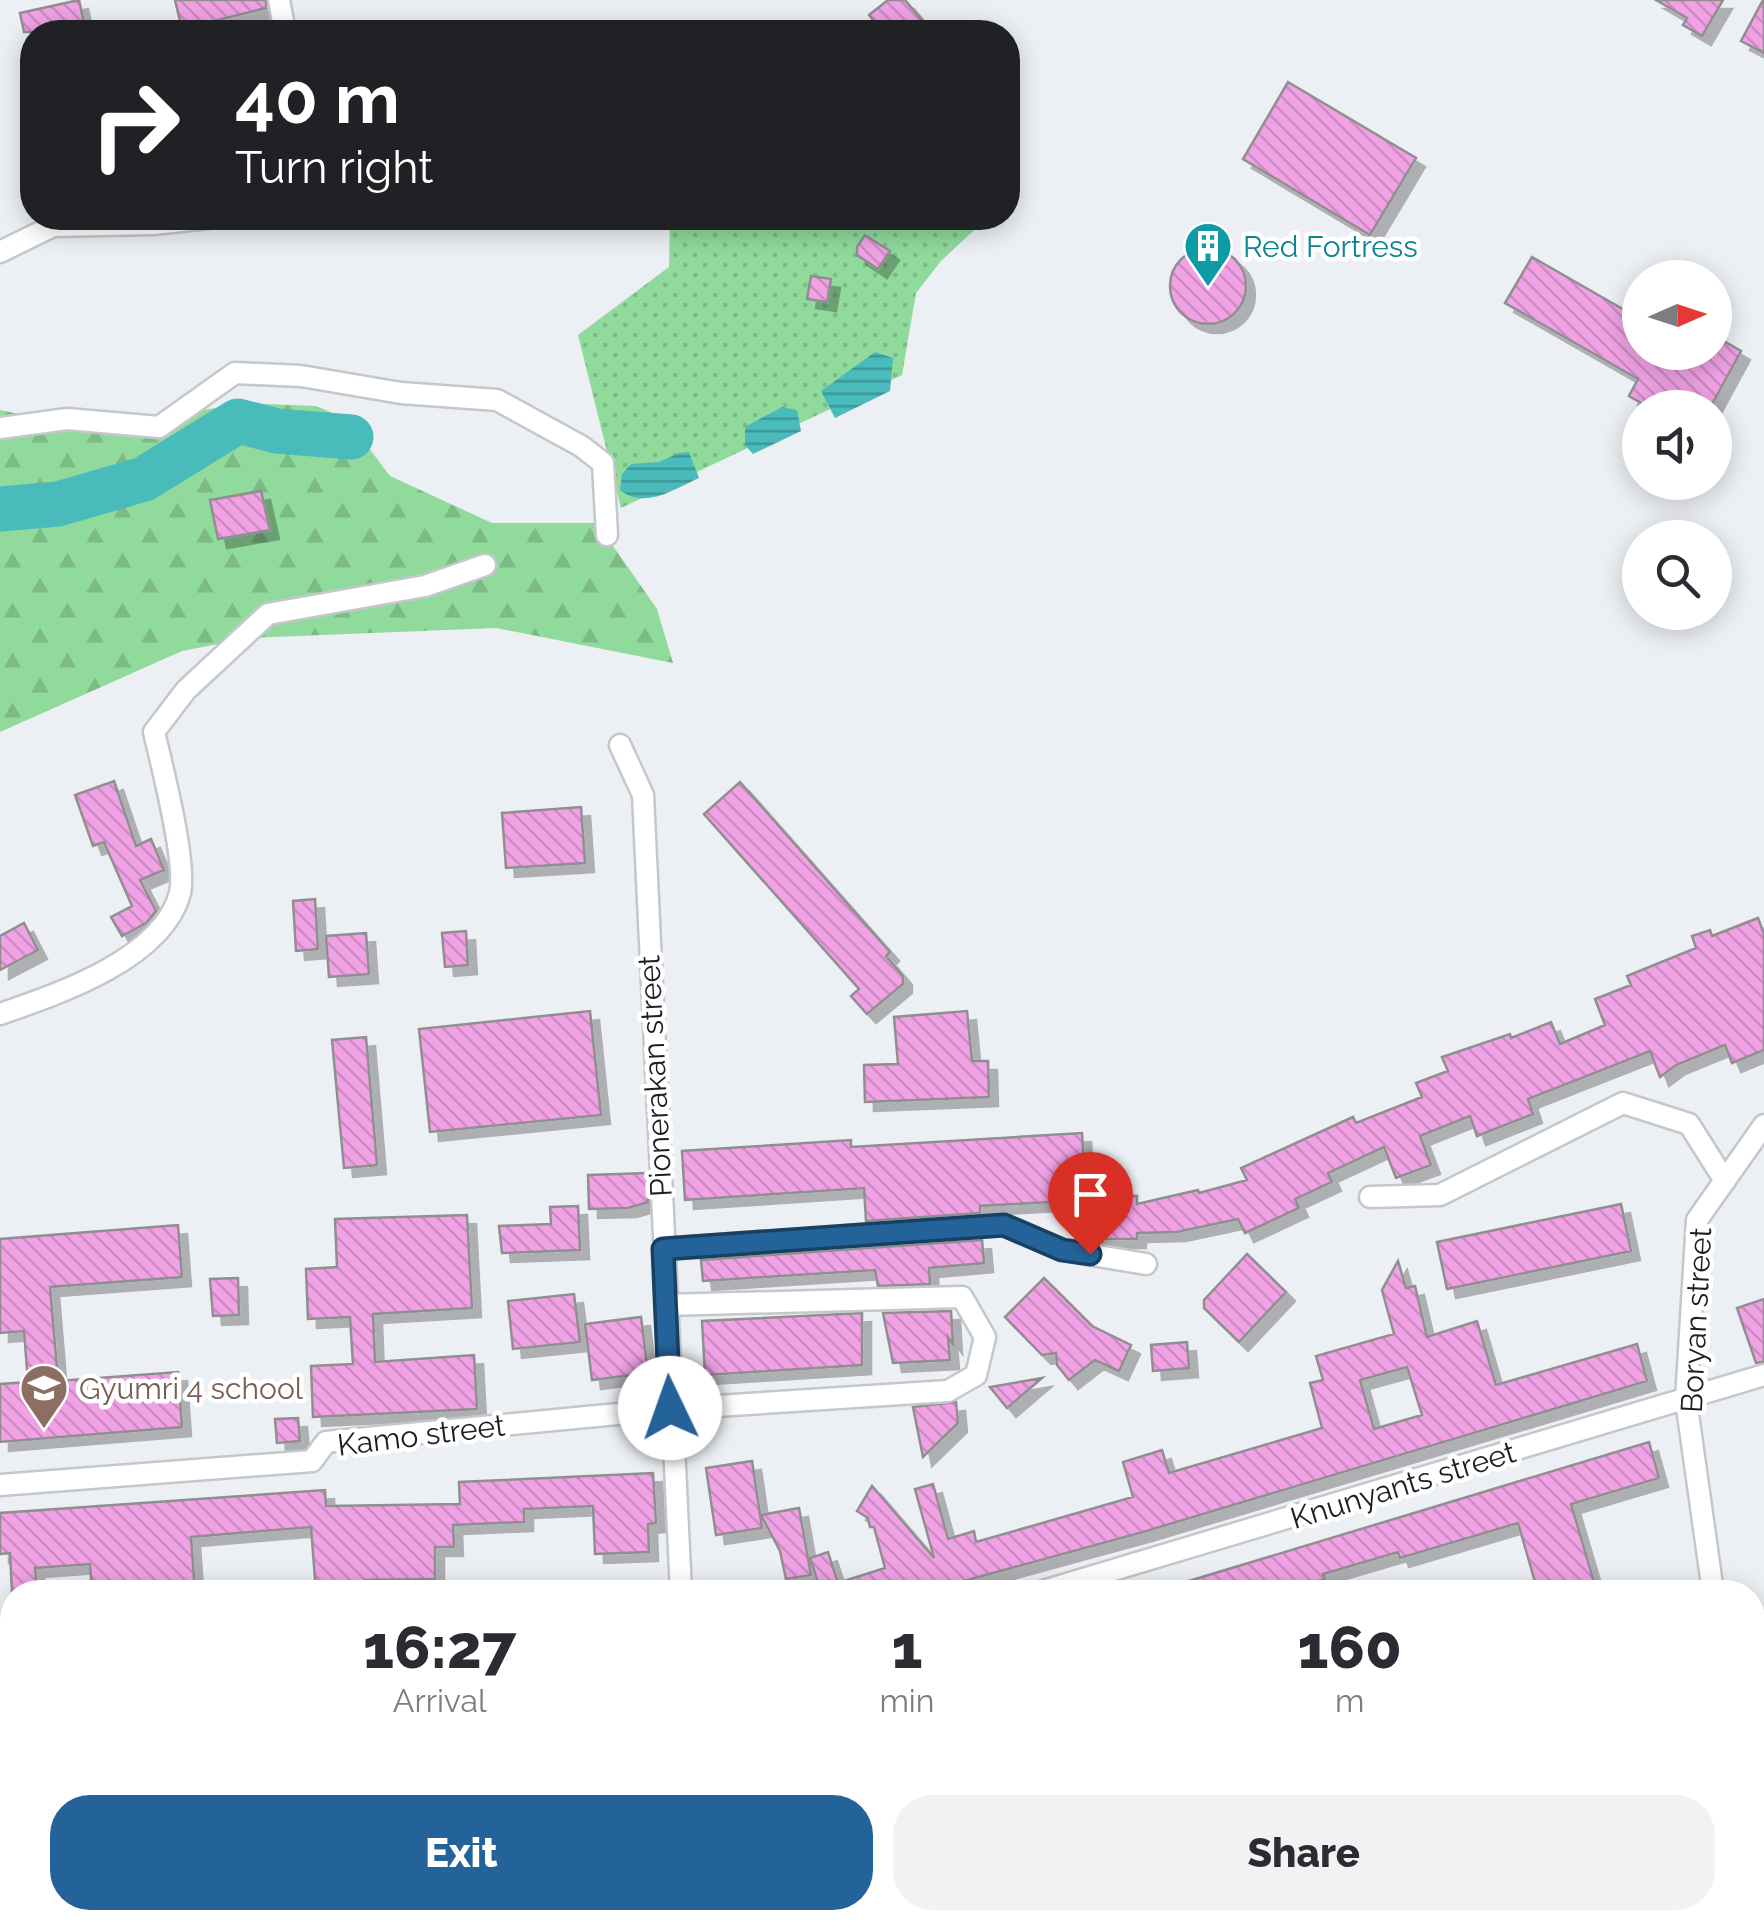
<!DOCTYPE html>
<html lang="en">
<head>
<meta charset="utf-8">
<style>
  :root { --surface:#fff; --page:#f2f2f3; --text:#2b2b33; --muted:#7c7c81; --accent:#246399 }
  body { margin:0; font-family:Raleway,sans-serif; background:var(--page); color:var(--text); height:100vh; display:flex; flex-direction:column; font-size:38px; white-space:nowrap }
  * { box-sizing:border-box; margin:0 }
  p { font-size:32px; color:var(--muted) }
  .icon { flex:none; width:55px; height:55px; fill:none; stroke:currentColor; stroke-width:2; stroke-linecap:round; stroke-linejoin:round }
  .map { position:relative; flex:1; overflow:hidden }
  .sheet { position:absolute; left:0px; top:1580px; width:1765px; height:350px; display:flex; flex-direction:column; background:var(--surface); border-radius:40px 40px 0 0; box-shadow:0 5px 25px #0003 }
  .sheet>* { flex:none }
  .guide { position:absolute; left:20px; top:20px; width:1000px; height:210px; border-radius:40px; box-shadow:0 5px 25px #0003; background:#202124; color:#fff; overflow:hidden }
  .needle { width:65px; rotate:87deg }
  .fabs { position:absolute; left:1622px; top:260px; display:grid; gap:20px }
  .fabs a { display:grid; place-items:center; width:110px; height:110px; border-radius:50%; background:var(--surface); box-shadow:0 5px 25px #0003; font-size:50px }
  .pin { position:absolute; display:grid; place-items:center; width:85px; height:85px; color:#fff; margin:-102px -42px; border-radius:50% 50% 50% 0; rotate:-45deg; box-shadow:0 0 10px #0007 }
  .pin .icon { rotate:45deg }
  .me { position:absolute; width:110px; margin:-55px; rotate:357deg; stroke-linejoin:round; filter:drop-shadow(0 0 8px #0008) }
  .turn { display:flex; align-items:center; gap:35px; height:210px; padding:0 50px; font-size:45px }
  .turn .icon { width:130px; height:130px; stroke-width:2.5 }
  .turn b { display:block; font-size:70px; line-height:85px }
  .eta { display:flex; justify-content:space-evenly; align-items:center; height:170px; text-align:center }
  .eta b { font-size:60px; font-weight:800; line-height:70px }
  .button { display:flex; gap:20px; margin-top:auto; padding:20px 50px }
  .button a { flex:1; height:115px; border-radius:40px; background:var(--accent); color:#fff; font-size:40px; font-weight:800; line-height:115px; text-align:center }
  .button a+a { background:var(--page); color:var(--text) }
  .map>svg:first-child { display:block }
  .green { fill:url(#green-dots) }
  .forest { fill:url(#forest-firs) }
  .water { fill:url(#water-rules) }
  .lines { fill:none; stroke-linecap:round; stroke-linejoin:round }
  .river { stroke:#4abbbb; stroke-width:45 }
  .building { fill:url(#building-back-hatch); stroke:#918e90; stroke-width:2.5; fill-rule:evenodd; filter:url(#shadow) }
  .minor-casing { stroke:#c4c7cb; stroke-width:25 }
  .minor { stroke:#fff; stroke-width:20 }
  .route-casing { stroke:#174063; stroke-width:25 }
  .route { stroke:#246399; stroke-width:18 }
  .labels { text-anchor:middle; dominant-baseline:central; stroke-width:9; stroke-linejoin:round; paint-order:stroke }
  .culture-label { font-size:30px; fill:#0d838f; stroke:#fff; text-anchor:start }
  .street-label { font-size:30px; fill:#1d1e1f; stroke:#fff }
  .education-label { font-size:30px; fill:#785e54; stroke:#fff; text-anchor:start }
</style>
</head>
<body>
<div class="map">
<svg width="1764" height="1930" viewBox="0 0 1764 1930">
  <defs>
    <pattern id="green-dots" width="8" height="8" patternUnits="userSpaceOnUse" patternTransform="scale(2.5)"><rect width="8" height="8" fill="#90da9c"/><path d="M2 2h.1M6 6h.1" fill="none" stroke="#7cbb86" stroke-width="1.8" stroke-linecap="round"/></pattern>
    <pattern id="forest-firs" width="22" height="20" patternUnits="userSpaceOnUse" patternTransform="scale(2.5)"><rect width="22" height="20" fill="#90da9c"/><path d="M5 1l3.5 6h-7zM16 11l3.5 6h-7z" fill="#7cbb86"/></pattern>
    <pattern id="water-rules" width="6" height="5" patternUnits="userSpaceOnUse" patternTransform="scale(2.5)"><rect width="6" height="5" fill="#4abbbb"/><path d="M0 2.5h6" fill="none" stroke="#3d9797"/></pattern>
    <pattern id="building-back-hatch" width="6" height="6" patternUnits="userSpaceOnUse" patternTransform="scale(2.5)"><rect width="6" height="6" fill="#f0a2e5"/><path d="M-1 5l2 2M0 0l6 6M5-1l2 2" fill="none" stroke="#cd8bc4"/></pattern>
    <filter id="shadow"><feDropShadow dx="9" dy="9" stdDeviation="0" flood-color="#0004"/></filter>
  </defs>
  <rect width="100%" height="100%" fill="#eceff3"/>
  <path class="green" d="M670 218H987L941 261 916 293 902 375 621 508 578 335 669 267Z"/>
  <path class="forest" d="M245 403 316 406 347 419 390 476 492 523H597L657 609 673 663 496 628 249 638 182 651 0 732V410L89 429Z"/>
  <path class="water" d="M875 352 893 358 890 391 835 418 821 391Z
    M782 407 797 410 801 431 753 454 745 445V427Z
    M689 452 699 478C674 489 645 510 620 490L622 474 631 464 659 462 679 453Z"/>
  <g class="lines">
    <path class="river" d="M0 509 58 504 144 479 238 421 277 431 351 437"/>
  </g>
  <path class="building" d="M79 0 86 32H24L20 13Z
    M175 0H266V8L182 29Z
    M888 0H905L932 32H883L869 15Z
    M1656 0H1723L1702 36 1683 25 1687 18Z
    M1763 0H1764V53L1741 41Z
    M1288 82 1416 158 1370 235 1243 159Z
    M865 235 890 251 878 269 857 255V247Z
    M1170 286a38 38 0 1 1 76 0a38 38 0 1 1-76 0Z
    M1532 257 1640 319V352H1715V336L1741 351 1710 408H1650L1629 396 1638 379 1505 303Z
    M811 276 831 279 827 302 807 299Z
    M261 491 270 530 218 539 210 500Z
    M114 781 136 846 151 839 164 870 140 880 156 911 146 923 122 936 111 917 132 906 104 842 93 846 75 795Z
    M740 782 890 952 886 956 903 976V984L867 1014 851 996 859 989 704 814Z
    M581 807 585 863 506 868 502 813Z
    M315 899 318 949 296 951 293 901Z
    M1758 918 1764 934V1050L1732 1063 1725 1045 1676 1065 1660 1077 1650 1051 1528 1099 1533 1114 1477 1136 1470 1116 1420 1136 1431 1165 1396 1178 1384 1147 1328 1173 1332 1182 1295 1199 1299 1208 1245 1233 1238 1219 1177 1232 1137 1233V1239H1092V1195L1137 1196V1204L1198 1190 1199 1193 1247 1180 1241 1168 1353 1117 1356 1123 1422 1097 1416 1083 1448 1071 1442 1057 1510 1034 1511 1038 1551 1022 1560 1044 1605 1025 1595 999 1631 985 1627 976 1696 948 1692 936 1710 930 1712 936Z
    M24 923 38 950 0 970V936Z
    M466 931 468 965 445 967 442 933Z
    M366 933 369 974 329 977 326 936Z
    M590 1011 601 1115 430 1132 419 1029Z
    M967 1011 972 1061H988L989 1097 865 1102 864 1065 898 1064 894 1017Z
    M366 1037 377 1165 344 1168 332 1040Z
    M1082 1133 1086 1200 980 1206V1213L866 1221 864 1188 685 1200 682 1151 851 1140V1147Z
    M647 1173 648 1202 628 1208 589 1209 588 1175Z
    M1621 1204 1631 1251 1447 1289 1437 1242Z
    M578 1206 580 1250 502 1253 499 1226 551 1224 550 1207Z
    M467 1215 472 1308 373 1314 375 1362 474 1355 477 1409 313 1417 311 1366 353 1364 350 1317 308 1319 306 1269 337 1267 335 1219Z
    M178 1225 182 1277 50 1287 58 1381 178 1372 182 1427 0 1442V1384L28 1382 24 1331 0 1333V1239Z
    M982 1240 984 1263 929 1268 930 1284 878 1286 875 1270 703 1281 701 1260Z
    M1247 1254 1286 1292 1239 1342 1204 1308V1300Z
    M1398 1261 1406 1288 1415 1286 1427 1337 1477 1321 1496 1385 1637 1344 1647 1381 1143 1532 960 1582 963 1592H821L810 1558 828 1552 838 1583 885 1568 874 1527H870L868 1518 857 1511 872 1486 934 1558 915 1489 933 1484 948 1539 974 1531 976 1542 1133 1497 1123 1462 1162 1450 1169 1473 1322 1428 1310 1383 1323 1380 1316 1356 1394 1334 1382 1290ZM1407 1367 1422 1415 1374 1429 1360 1380Z
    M238 1278 239 1315 213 1316 210 1279Z
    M1044 1278 1092 1326 1131 1345 1119 1371 1095 1360 1069 1380 1057 1365 1056 1353 1042 1355 1005 1317Z
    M574 1294 580 1342 513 1349 508 1301Z
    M1764 1299V1362L1756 1363 1737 1308Z
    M951 1311 953 1344 948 1337 950 1360 893 1363 883 1313Z
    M862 1313V1365L705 1375 702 1321Z
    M641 1317 648 1373 592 1380 585 1324Z
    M1187 1342 1189 1368 1153 1371 1151 1345Z
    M1042 1378 1007 1408 990 1387Z
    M956 1402 958 1423 923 1457 913 1407Z
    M298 1418 300 1441 277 1443 275 1419Z
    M1649 1442 1659 1478 1571 1504 1597 1592H1538L1518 1523 1400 1558 1398 1552 1323 1574 1325 1579 1280 1592 1275 1585 1249 1592H1169V1587Z
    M752 1461 762 1528 716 1535 706 1468Z
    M653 1473 656 1523 648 1524 649 1552 595 1554 593 1506 524 1509V1522L453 1525 454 1547H435V1579L365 1580V1591L316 1592 311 1527 191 1537 195 1592H92L90 1564 35 1568 37 1592H12L10 1553 0 1554V1513L325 1490 326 1506 460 1504 459 1482Z
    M799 1508 811 1575 786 1579 780 1551 761 1515Z"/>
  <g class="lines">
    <g class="minor-casing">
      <path id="minor" d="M279 0 285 32
        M0 252 53 226 154 224 208 218
        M0 428 67 419 159 427 235 373 301 376 401 393 497 400 581 446 603 463 607 535
        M620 745 643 795 681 1592
        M0 1014C58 994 163 959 180 893 187 863 162 766 154 732L186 690 268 614 425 586 485 565
        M1370 1197 1440 1195 1623 1103 1689 1124 1725 1181
        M663 1249 1004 1225 1063 1250 1146 1264
        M0 1485 312 1461 326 1442 670 1409 948 1391 976 1375 985 1337 962 1297 666 1305
        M1040 1592 1764 1375
        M1713 1592 1686 1400 1697 1220 1764 1125
        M1752 1634 1764 1631
        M0 1740 12 1739
        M1752 1882 1759 1930
        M697 1918V1930
        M721 1930 764 1918"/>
    </g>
    <use href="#minor" class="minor"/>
  </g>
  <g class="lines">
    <g class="route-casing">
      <path id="route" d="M670 1408 663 1249 1004 1225 1062 1250 1090 1254"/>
    </g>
    <use href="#route" class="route"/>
  </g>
  <defs>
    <g id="building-pin" transform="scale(2.5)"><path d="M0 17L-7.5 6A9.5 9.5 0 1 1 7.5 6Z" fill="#0f9aa8" stroke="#fff"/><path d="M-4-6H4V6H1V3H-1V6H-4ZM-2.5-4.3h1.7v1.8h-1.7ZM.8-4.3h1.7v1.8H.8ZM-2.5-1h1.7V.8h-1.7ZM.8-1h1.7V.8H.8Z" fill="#fff"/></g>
    <g id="school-pin" transform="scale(2.5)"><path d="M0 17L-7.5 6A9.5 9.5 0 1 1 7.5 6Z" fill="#8d6e63" stroke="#fff"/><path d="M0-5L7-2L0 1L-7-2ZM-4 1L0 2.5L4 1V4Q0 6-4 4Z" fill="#fff"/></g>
  </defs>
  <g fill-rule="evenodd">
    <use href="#building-pin" x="1208" y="246"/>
    <use href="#school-pin" x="44" y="1388"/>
  </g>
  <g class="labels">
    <g class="culture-label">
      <text x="1243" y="246">Red Fortress</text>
    </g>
    <g class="street-label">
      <text transform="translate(655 1076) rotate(-93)">Pionerakan street</text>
      <text transform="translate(1696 1320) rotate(-87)">Boryan street</text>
      <text transform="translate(421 1435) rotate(-7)">Kamo street</text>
      <text transform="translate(1403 1485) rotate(-17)">Knunyants street</text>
    </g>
    <g class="education-label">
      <text x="79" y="1388">Gyumri 4 school</text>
    </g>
  </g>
</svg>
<div class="fabs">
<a><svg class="needle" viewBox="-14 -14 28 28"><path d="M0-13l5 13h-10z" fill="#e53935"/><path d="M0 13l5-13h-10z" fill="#7c7c81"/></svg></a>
<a><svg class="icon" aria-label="sound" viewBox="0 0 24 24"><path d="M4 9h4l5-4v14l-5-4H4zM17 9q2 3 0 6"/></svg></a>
<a><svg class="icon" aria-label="search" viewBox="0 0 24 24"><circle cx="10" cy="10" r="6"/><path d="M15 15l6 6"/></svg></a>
</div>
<div class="pin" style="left:1090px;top:1254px;background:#d93025"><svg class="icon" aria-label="arrive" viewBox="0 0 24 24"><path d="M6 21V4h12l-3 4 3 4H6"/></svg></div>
<svg class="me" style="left:670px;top:1408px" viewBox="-20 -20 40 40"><circle r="19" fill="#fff"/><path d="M0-13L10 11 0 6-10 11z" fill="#246399"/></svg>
<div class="guide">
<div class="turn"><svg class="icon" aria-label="right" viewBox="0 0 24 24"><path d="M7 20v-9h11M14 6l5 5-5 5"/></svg><div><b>40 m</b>Turn right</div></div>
</div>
<section class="sheet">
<div class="eta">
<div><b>16:27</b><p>Arrival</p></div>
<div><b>1</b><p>min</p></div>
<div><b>160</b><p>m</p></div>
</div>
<div class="button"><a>Exit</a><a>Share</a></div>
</section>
</div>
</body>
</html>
